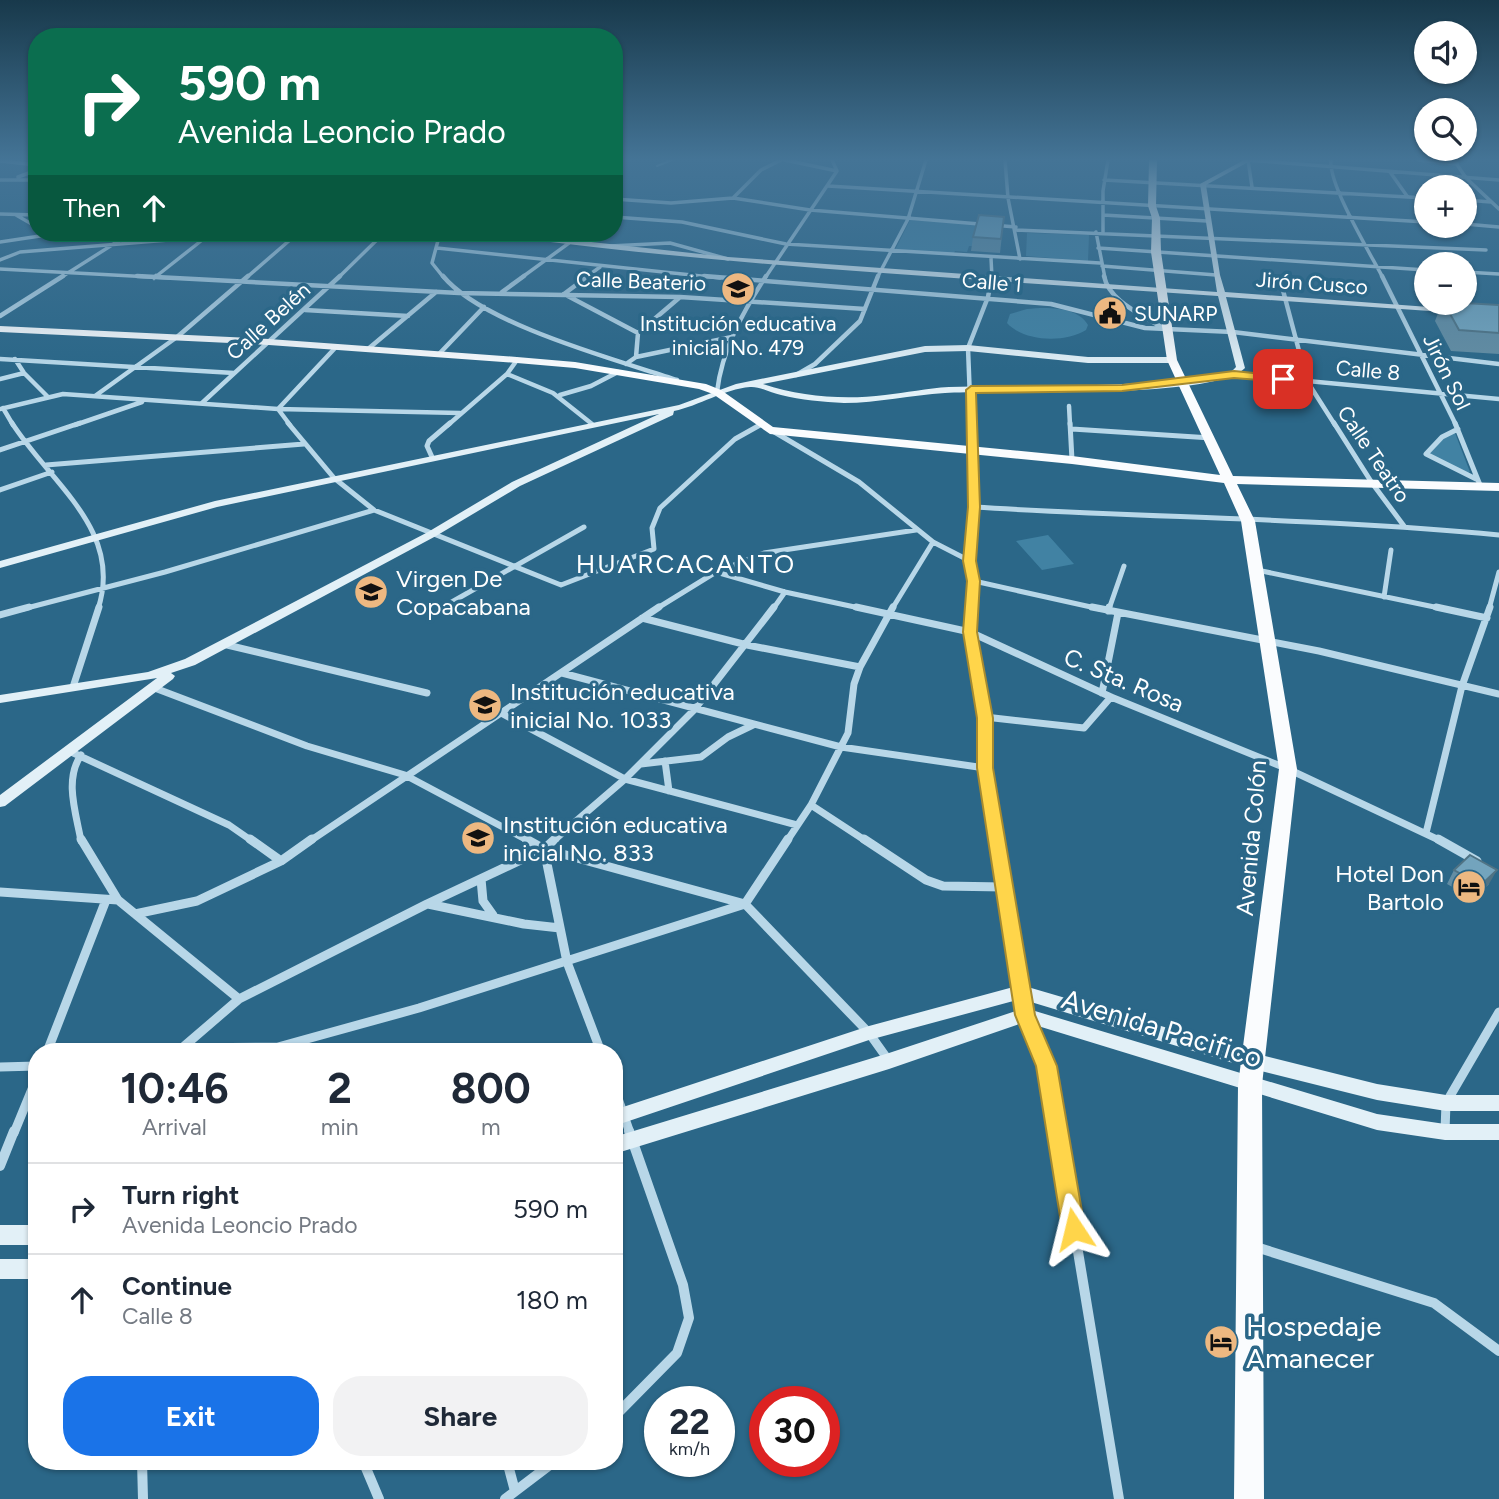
<!DOCTYPE html>
<html lang="en">
<head>
<meta charset="utf-8">
<style>
  :root { --surface:#fff; --page:#f2f2f3; --text:#1f2937; --muted:#747a83; --line:#e0e1e3; --accent:#1a73e8 }
  body { margin:0; font-family:Figtree,sans-serif; background:var(--page); color:var(--text); height:100vh; display:flex; flex-direction:column; font-size:26px; white-space:nowrap }
  * { box-sizing:border-box; margin:0 }
  p { font-size:23px; color:var(--muted) }
  .icon { flex:none; width:38px; height:38px; fill:none; stroke:currentColor; stroke-width:2; stroke-linecap:round; stroke-linejoin:round }
  .map { position:relative; flex:1; overflow:hidden }
  .details { position:absolute; left:28px; top:1043px; width:595px; height:427px; display:flex; flex-direction:column; background:var(--surface); border-radius:28px; box-shadow:0 2px 5px #0004 }
  .details>* { flex:none }
  .top-card { position:absolute; left:28px; top:28px; width:595px; height:214px; border-radius:28px; box-shadow:0 2px 5px #0004; background:#0b6e4f; color:#fff; overflow:hidden }
  .fabs { position:absolute; left:1414px; top:21px; display:grid; gap:14px }
  .fabs a { display:grid; place-items:center; width:63px; height:63px; border-radius:50%; background:var(--surface); box-shadow:0 2px 5px #0004; font-size:35px }
  .speed { position:absolute; left:644px; top:1386px; display:flex; gap:14px; font-size:35px; font-weight:700; text-align:center }
  .speed>* { display:grid; place-content:center; width:91px; height:91px; border-radius:50%; background:var(--surface); box-shadow:0 2px 5px #0004; line-height:1 }
  .speed small { font-size:18px; font-weight:400 }
  .speed .limit { border:10px solid #d22; background:#fff; color:#111 }
  .pin { position:absolute; display:grid; place-items:center; width:60px; height:60px; color:#fff; margin:-30px; border-radius:14px; box-shadow:0 4px 10px #0006 }
  .me { position:absolute; width:77px; margin:-38px; rotate:350deg; stroke-linejoin:round; filter:drop-shadow(0 0 5px #0008) }
  .turn { display:flex; align-items:center; gap:24px; height:147px; padding:0 35px; font-size:32px }
  .turn .icon { width:91px; height:91px; stroke-width:2.5 }
  .turn b { display:block; font-size:49px; line-height:60px }
  .then { display:flex; align-items:center; height:66px; padding:0 35px; background:#0003; gap:14px; font-size:26px }
  .eta { display:flex; justify-content:space-evenly; align-items:center; height:119px; text-align:center }
  .eta b { font-size:42px; font-weight:700; line-height:49px }
  .cta { display:flex; gap:14px; margin-top:auto; padding:14px 35px }
  .cta a { flex:1; height:80px; border-radius:28px; background:var(--accent); color:#fff; font-size:28px; font-weight:700; line-height:80px; text-align:center }
  .cta a+a { background:var(--page); color:var(--text) }
  ul { padding:0; list-style:none }
  li { display:flex; align-items:center; gap:21px; height:91px; padding:0 35px; border-top:2px solid var(--line) }
  li div { flex:1 }
  li b { display:block; font-size:26px }
  li em { font-style:normal }
  .map>svg:first-child { display:block }
  .green { fill:#4182a3 }
  .lines { fill:none; stroke-linecap:round; stroke-linejoin:round }
  .stream { stroke:#add4e8; stroke-width:2 }
  .street-far5 { stroke:#b8d7e8; stroke-width:3.5 }
  .street-far4 { stroke:#b8d7e8; stroke-width:4.5 }
  .street-far3 { stroke:#b8d7e8; stroke-width:5 }
  .street-far2 { stroke:#b8d7e8; stroke-width:7 }
  .street-far1 { stroke:#b8d7e8; stroke-width:9 }
  .street { stroke:#b8d7e8; stroke-width:10 }
  .secondary { fill:#e2f0f7; fill-rule:evenodd }
  .primary { fill:#fafcfe; fill-rule:evenodd }
  .wall { fill:#638da3 }
  .shaded-wall { fill:#507384 }
  .building { fill:#73a4bd; stroke:#507384; stroke-width:2 }
  .route { fill:#ffd54a; stroke:#a68a30; stroke-width:2 }
  .labels { text-anchor:middle; dominant-baseline:central; stroke-width:7; stroke-linejoin:round; paint-order:stroke }
  .far-street-label { font-size:21px; fill:#fff; stroke:#2b6788 }
  .far-poi-label { font-size:21px; fill:#fff; stroke:#2b6788; text-anchor:start }
  .poi-label { font-size:24px; fill:#fff; stroke:#2b6788; text-anchor:start }
  .street-label { font-size:24px; fill:#fff; stroke:#2b6788 }
  .neighbourhood-label { font-size:26px; letter-spacing:2px; fill:#fff; stroke:#2b6788 }
  .near-street-label { font-size:28px; fill:#fff; stroke:#2b6788 }
  .near-poi-label { font-size:28px; fill:#fff; stroke:#2b6788; text-anchor:start }
</style>
</head>
<body>
<div class="map">
<svg width="1499" height="1499" viewBox="0 0 1499 1499">
  <rect width="100%" height="100%" fill="#2b6788"/>
  <path class="green" d="M910 220 984 225 978 246H969L967 252 955 251 953 255 894 252Z
    M1027 233 1089 235 1088 261 1026 256Z
    M1027 309C1046 307 1077 306 1088 325L1086 330C1065 343 1024 342 1007 323L1010 314Z
    M1455 433 1470 472 1468 473 1429 454 1446 435Z
    M1048 535 1074 564 1042 570 1016 541Z"/>
  <g class="lines">
    <path class="stream" d="M657 166 672 160"/>
    <path class="street-far5" d="M785 160 837 171
      M1005 160 1008 198 1020 259
      M1331 160C1328 184 1370 253 1383 278
      M1419 160 1457 164
      M1454 160 1466 178 1499 209
      M0 161 37 165
      M1390 172 1407 196
      M18 177 37 170
      M0 180H37
      M1104 180 1426 198
      M828 186 1426 222
      M1252 187 1248 160 1499 180
      M733 198 761 170 781 160
      M614 199 671 203 733 198 810 210 1016 227
      M1465 200 1491 202
      M0 214 37 215
      M16 215 37 227
      M1103 215 1207 221
      M614 217 682 222 786 244 1100 263
      M1465 224 1499 227
      M1016 230 1486 250
      M1096 232 1105 278
      M1103 232V191L1108 160
      M440 233 432 263 444 278
      M0 242 60 233
      M610 246 670 243 728 259
      M437 248 720 278
      M1098 248 1426 270
      M991 258 992 278
      M0 260 20 252 256 233
      M1102 266 1216 275
      M0 269 170 278
      M1465 272 1499 274
      M60 278 131 233
      M154 278 206 237
      M246 278 298 233
      M338 278 384 233
      M521 278 569 243
      M585 278 600 267
      M765 278 837 171 832 160
      M877 278 908 219 926 160"/>
    <path class="street-far4" d="M137 276 459 293 680 297 865 309
      M443 276C482 324 617 360 677 380
      M588 276 564 294 638 333
      M704 276 1051 304 1145 328 1233 332 1499 364
      M1104 276C1109 301 1141 314 1161 327
      M1382 276 1456 425
      M154 278 156 276
      M1280 279 1307 381 1335 425
      M502 292 524 276
      M305 310 408 316
      M0 316 63 276
      M368 349 436 292
      M439 354 484 307
      M636 357 638 333 679 298
      M0 359 234 373
      M15 359 24 373 48 397
      M626 364 636 357 732 337
      M507 374 553 393 592 424
      M1234 374 1499 399
      M796 375 815 364 860 321 878 276
      M0 379 24 373
      M717 392C722 349 743 312 766 276
      M560 395 591 386 618 372
      M95 396 177 337 248 276
      M202 403 340 276
      M1069 406 1070 425
      M3 408 13 425
      M0 409 63 394 278 409 460 413
      M75 425 142 402
      M290 425 278 409 336 347
      M448 425 507 374 517 360
      M971 425 968 348 988 297 992 276"/>
    <path class="street-far3" d="M12 423C50 483 124 530 98 609
      M288 423 334 478 374 510 561 585 654 549 652 528 660 508 735 439 760 425
      M971 423 974 507 970 561 974 581 972 609
      M1070 423 1072 460
      M1334 423 1372 483 1404 526
      M1455 423 1480 485
      M1072 429 1211 438
      M1458 429 1442 437 1426 454 1476 479
      M771 430 859 482 933 542 970 561
      M0 450 80 423
      M432 457 427 446 429 441 450 423
      M46 465 304 444
      M0 490 52 472
      M974 507C1149 518 1325 518 1499 535
      M1257 570 1444 609
      M716 572 785 592 864 609
      M974 581 1100 609
      M1384 597 1391 550
      M450 603 584 527
      M23 609 165 572 374 510
      M656 609 716 572 764 553 916 530
      M773 609 785 592
      M892 609 933 542
      M1109 609 1124 566
      M1489 609 1499 572"/>
    <path class="street-far2" d="M856 607 970 632 1111 697 1288 769 1441 841
      M972 607 970 632 985 717V768L997 841
      M1092 607 1319 651 1499 694
      M1436 607 1487 618
      M1108 611 1109 607
      M0 615 29 607
      M642 618 747 645 860 667
      M223 644 427 693
      M562 673 841 747 985 768
      M73 687 99 607
      M152 687 307 746 405 775 529 841
      M1102 693 1118 613
      M501 713 625 779 797 825
      M985 717 1084 728 1111 697
      M69 751 229 825 252 841
      M665 761 669 791
      M641 764 701 757 728 737 753 725
      M811 805 866 841
      M1426 833 1462 686 1490 607
      M81 841C76 813 64 780 81 755
      M310 841 659 607
      M553 841 625 779 694 710 774 607
      M787 841 811 805 848 733 854 684 860 667 893 607"/>
    <path class="street-far1" d="M81 839 118 900
      M250 839 281 861
      M526 839 544 849 745 904 869 1033 889 1061
      M864 839 926 880 943 886 1004 887
      M997 839 1025 1015 1047 1066 1058 1133
      M1438 839 1477 861
      M544 849 567 962 601 1052
      M481 879 483 901 493 915
      M0 892 118 900 239 999
      M428 904 524 924 560 928
      M135 914 197 901 281 861 312 839
      M182 1048 239 999 427 904 544 849 555 839
      M47 1052 106 900
      M155 1052 181 1048 278 1047 419 1008 745 904 788 839
      M0 1067 37 1066
      M614 1087 630 1133
      M1445 1131 1446 1103 1499 1012
      M14 1133 37 1077"/>
    <path class="street" d="M1058 1131 1119 1499
      M0 1166 14 1131
      M1256 1247 1434 1303 1499 1351
      M614 1417 677 1353 689 1318 683 1285 629 1131
      M142 1461 143 1499
      M363 1461 379 1499
      M507 1461 515 1491
      M505 1499 555 1461"/>
    <path class="secondary" d="M1244 160H1252L1206 185 1220 275 1225 292 1456 309H1459V313L1226 297 1245 368C1215 400 998 390 945 393 911 395 878 403 844 403 823 402 801 400 781 395 771 393 759 386 750 387 724 389 699 406 674 411L673 415 520 486 436 536 195 665 171 673 175 676 173 679 5 806 0 807V795L157 678 0 703V695L148 672 185 659 428 532 512 482 659 414 217 507 0 568V561L215 501 679 405 736 384 925 346 968 345 1088 357H1172L1176 360 1172 363H1088L968 351 925 352 763 384C802 397 845 400 885 395 906 393 927 388 949 387 1044 384 1137 390 1231 372L1236 367 1218 296C977 279 735 267 495 235L492 233H509L728 257 1217 292 1200 184Z
      M1021 985 1253 1053 1377 1084 1446 1095H1499V1111H1446L1377 1100 1253 1069 1021 999 869 1040 614 1126V1110L869 1026Z
      M1025 1008 1377 1114 1445 1124H1499V1140H1445L1377 1130 1025 1022 889 1069 614 1154V1137L889 1053Z
      M0 1225H37V1245H0Z
      M0 1259H37V1279H0Z"/>
    <path class="primary" d="M1149 160H1157L1156 206 1160 218 1161 252 1177 360 1233 476 1499 483V491L1237 484 1255 521 1297 769 1262 1085 1264 1499H1234L1238 1085 1279 769 1241 521 1224 483 1072 464 770 434 713 394 699 389 575 368 517 363 269 345 0 332V326L269 339 517 357 575 362 706 384 721 390 773 427 1072 456 1220 475 1167 360 1151 252 1152 218 1148 206Z"/>
  </g>
  <path class="wall" d="M1004 217 1000 253 971 251 973 237Z
    M1442 303H1464L1499 305V354L1451 351 1435 321Z
    M1454 870 1489 884 1474 899 1447 884Z"/>
  <path class="shaded-wall" d="M1497 870 1489 884 1474 899 1481 885Z"/>
  <path class="building" d="M979 215 1004 217 1001 239 973 237Z
    M1444 303H1464L1499 305V333L1459 330Z
    M1470 855 1497 870 1481 885 1454 870Z"/>
  <linearGradient id="sky" x2="0" y2="1"><stop stop-color="#18394b"/><stop offset="0.43" stop-color="#447496"/><stop offset="1" stop-color="#447496" stop-opacity="0"/></linearGradient>
  <rect width="1499" height="370" fill="url(#sky)"/>
  <path class="route" d="M1234 371 1283 376 1288 379 1283 382 1234 378 1122 391 976 393 980 507 976 561 980 581 977 632 993 718V768L1035 1015 1057 1066 1085 1229 1082 1236 1074 1240 1066 1236 1062 1229 1036 1066 1015 1015 977 768V718L963 632 967 581 963 561 968 507 966 390 971 386 1122 385Z"/>
  <defs>
    <g id="school-disc" transform="scale(1.75)"><circle r="9.5" fill="#edb881" stroke="#2b6788"/><path d="M0-5L7-2L0 1L-7-2ZM-4 1L0 2.5L4 1V4Q0 6-4 4Z" fill="#111"/></g>
    <g id="civic-disc" transform="scale(1.75)"><circle r="9.5" fill="#edb881" stroke="#2b6788"/><path d="M-.6-6.5H3V-4.5H.6V-3L4-1V1h2V6H-6V1h2V-1L-.6-3ZM-1.2 2.5V6h2.4V2.5Z" fill="#111"/></g>
    <g id="hotel-disc" transform="scale(1.75)"><circle r="9.5" fill="#edb881" stroke="#2b6788"/><path d="M-6-4.5h1.5V1H6V5H4.5V3h-9V5H-6ZM-4 0a1.8 1.8 0 1 1 3.6 0ZM.5 0V-2.5h3Q6-2.5 6 0Z" fill="#111"/></g>
  </defs>
  <g fill-rule="evenodd">
    <use href="#school-disc" x="738" y="289"/>
    <use href="#civic-disc" x="1110" y="313"/>
    <use href="#school-disc" x="371" y="592"/>
    <use href="#school-disc" x="485" y="705"/>
    <use href="#school-disc" x="478" y="838"/>
    <use href="#hotel-disc" x="1469" y="887"/>
    <use href="#hotel-disc" x="1221" y="1342"/>
  </g>
  <g class="labels">
    <g class="far-street-label">
      <text transform="translate(641 281) rotate(2)">Calle Beaterio</text>
      <text transform="translate(992 282) rotate(5)">Calle 1</text>
      <text transform="translate(1312 283) rotate(4)">Jirón Cusco</text>
      <text transform="translate(268 321) rotate(-42)">Calle Belén</text>
      <text transform="translate(1368 370) rotate(5)">Calle 8</text>
      <text transform="translate(1447 372) rotate(64)">Jirón Sol</text>
      <text transform="translate(1374 454) rotate(56)">Calle Teatro</text>
    </g>
    <g class="far-poi-label">
      <text x="1134" y="313">SUNARP</text>
      <text x="738" y="323" text-anchor="middle">Institución educativa<tspan x="738" dy="24">inicial No. 479</tspan></text>
    </g>
    <g class="poi-label">
      <text x="396" y="578">Virgen De<tspan x="396" dy="28">Copacabana</tspan></text>
      <text x="510" y="691">Institución educativa<tspan x="510" dy="28">inicial No. 1033</tspan></text>
      <text x="503" y="824">Institución educativa<tspan x="503" dy="28">inicial No. 833</tspan></text>
      <text x="1444" y="873" text-anchor="end">Hotel Don<tspan x="1444" dy="28">Bartolo</tspan></text>
    </g>
    <g class="street-label">
      <text transform="translate(1124 680) rotate(23)">C. Sta. Rosa</text>
      <text transform="translate(1251 838) rotate(-85)">Avenida Colón</text>
    </g>
    <g class="neighbourhood-label">
      <text x="686" y="564">HUARCACANTO</text>
    </g>
    <g class="near-street-label">
      <text transform="translate(1162 1028) rotate(17)">Avenida Pacifico</text>
    </g>
    <g class="near-poi-label">
      <text x="1246" y="1326">Hospedaje<tspan x="1246" dy="32">Amanecer</tspan></text>
    </g>
  </g>
</svg>
<div class="fabs">
<a><svg class="icon" aria-label="sound" viewBox="0 0 24 24"><path d="M4 9h4l5-4v14l-5-4H4zM17 9q2 3 0 6"/></svg></a>
<a><svg class="icon" aria-label="search" viewBox="0 0 24 24"><circle cx="10" cy="10" r="6"/><path d="M15 15l6 6"/></svg></a>
<a>+</a>
<a>−</a>
</div>
<div class="speed"><div>22<small>km/h</small></div><div class="limit">30</div></div>
<div class="pin" style="left:1283px;top:379px;background:#d93025"><svg class="icon" aria-label="arrive" viewBox="0 0 24 24"><path d="M6 21V4h12l-3 4 3 4H6"/></svg></div>
<svg class="me" style="left:1074px;top:1229px" viewBox="-20 -20 40 40"><path d="M0-17L14 15 0 8-14 15z" fill="#ffd54a" stroke="#fff" stroke-width="4"/></svg>
<div class="top-card">
<div class="turn"><svg class="icon" aria-label="right" viewBox="0 0 24 24"><path d="M7 20v-9h11M14 6l5 5-5 5"/></svg><div><b>590 m</b>Avenida Leoncio Prado</div></div>
<div class="then">Then<svg class="icon" aria-label="ahead" viewBox="0 0 24 24"><path d="M12 20V5M6 11l6-6 6 6"/></svg></div>
</div>
<section class="details">
<div class="eta">
<div><b>10:46</b><p>Arrival</p></div>
<div><b>2</b><p>min</p></div>
<div><b>800</b><p>m</p></div>
</div>
<ul>
<li><svg class="icon" aria-label="right" viewBox="0 0 24 24"><path d="M7 20v-9h11M14 6l5 5-5 5"/></svg><div><b>Turn right</b><p>Avenida Leoncio Prado</p></div><em>590 m</em></li>
<li><svg class="icon" aria-label="ahead" viewBox="0 0 24 24"><path d="M12 20V5M6 11l6-6 6 6"/></svg><div><b>Continue</b><p>Calle 8</p></div><em>180 m</em></li>
</ul>
<div class="cta"><a>Exit</a><a>Share</a></div>
</section>
</div>
</body>
</html>
